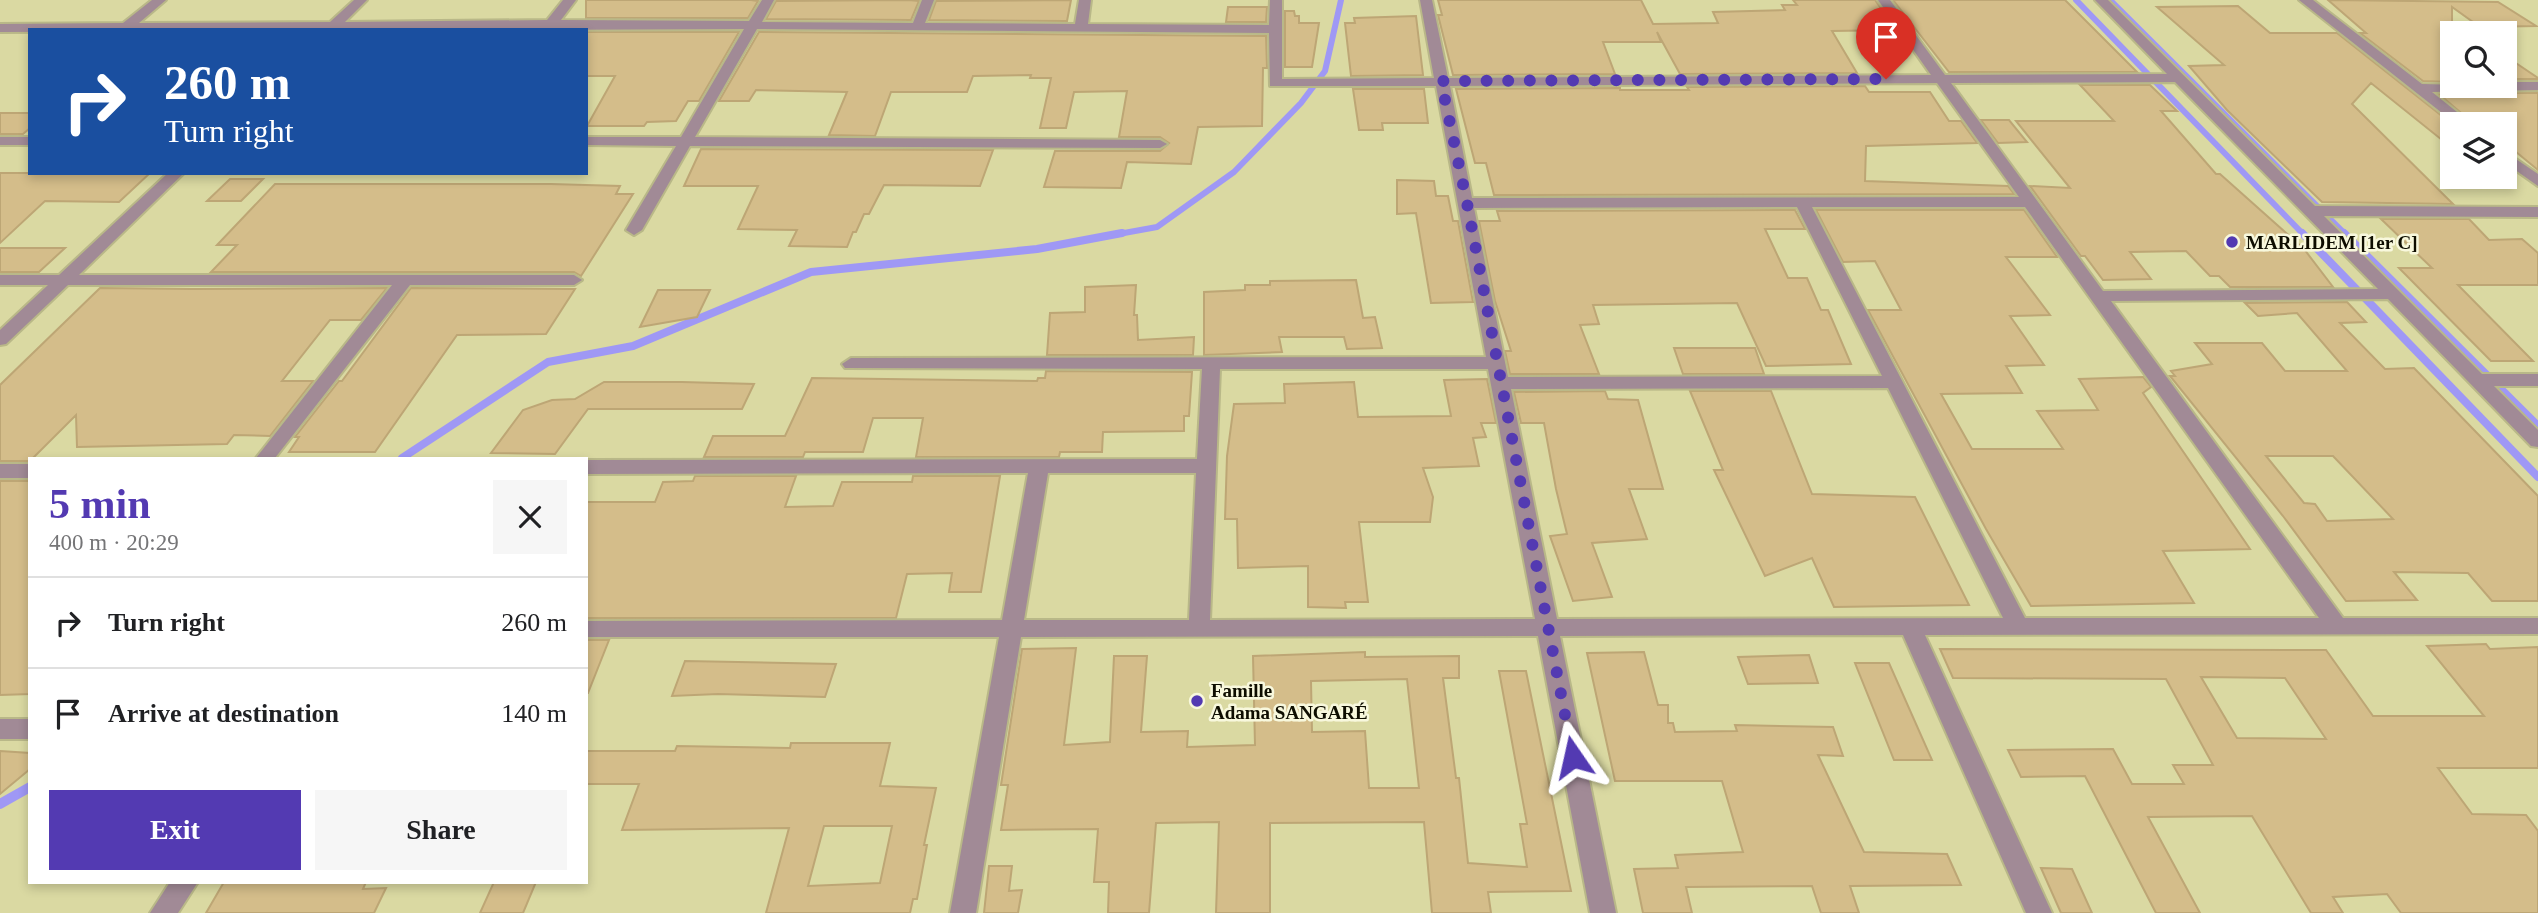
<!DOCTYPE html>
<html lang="en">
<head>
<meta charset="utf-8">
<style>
  :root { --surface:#fff; --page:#f6f6f6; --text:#202124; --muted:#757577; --line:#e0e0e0; --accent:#533ab2 }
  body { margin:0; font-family:"Times New Roman",serif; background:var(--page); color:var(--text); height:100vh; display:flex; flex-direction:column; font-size:26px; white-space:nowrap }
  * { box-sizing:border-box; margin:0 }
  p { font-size:23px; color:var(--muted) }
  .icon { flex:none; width:38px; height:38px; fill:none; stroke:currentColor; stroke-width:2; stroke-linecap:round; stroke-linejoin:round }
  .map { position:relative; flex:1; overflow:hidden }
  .drawer { position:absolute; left:28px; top:457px; width:560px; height:427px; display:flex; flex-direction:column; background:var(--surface); border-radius:0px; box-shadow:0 4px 10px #0003 }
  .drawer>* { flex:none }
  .guide { position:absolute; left:28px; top:28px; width:560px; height:147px; border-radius:0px; box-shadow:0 4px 10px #0003; background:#1a4fa0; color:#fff; overflow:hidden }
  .buttons { position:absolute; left:2440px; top:21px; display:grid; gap:14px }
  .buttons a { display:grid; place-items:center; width:77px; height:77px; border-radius:0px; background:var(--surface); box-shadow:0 4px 10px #0003; font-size:35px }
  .pin { position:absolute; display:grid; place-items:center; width:60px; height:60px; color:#fff; margin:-72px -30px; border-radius:50% 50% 50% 0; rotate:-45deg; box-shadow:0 0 7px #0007 }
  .pin .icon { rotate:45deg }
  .me { position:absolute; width:77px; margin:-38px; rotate:349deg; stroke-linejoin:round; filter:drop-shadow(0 0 5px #0008) }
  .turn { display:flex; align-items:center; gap:24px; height:147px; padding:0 21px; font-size:32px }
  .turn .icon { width:91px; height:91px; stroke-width:2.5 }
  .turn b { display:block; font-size:49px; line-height:60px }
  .round { display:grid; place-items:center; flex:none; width:74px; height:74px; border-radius:0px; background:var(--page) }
  .summary { display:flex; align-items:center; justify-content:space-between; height:119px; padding:0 21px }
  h1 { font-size:42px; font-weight:800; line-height:52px; color:var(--accent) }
  .button { display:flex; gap:14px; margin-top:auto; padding:14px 21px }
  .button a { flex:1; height:80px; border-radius:0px; background:var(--accent); color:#fff; font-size:28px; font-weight:800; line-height:80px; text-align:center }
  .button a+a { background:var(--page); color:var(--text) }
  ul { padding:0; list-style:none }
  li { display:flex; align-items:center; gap:21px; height:91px; padding:0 21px; border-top:2px solid var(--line) }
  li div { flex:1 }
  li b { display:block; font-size:26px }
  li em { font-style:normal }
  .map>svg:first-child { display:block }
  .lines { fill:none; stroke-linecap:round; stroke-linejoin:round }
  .stream-far2 { stroke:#9f98f5; stroke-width:6 }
  .stream-far1 { stroke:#9f98f5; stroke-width:8 }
  .stream { stroke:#9f98f5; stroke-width:10 }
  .building { fill:#d4bd8a; stroke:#bda675; stroke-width:2; fill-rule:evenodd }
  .minor-casing { stroke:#b9b888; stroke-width:4 }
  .minor { fill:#a18a96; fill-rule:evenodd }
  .route { stroke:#533ab2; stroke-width:12; stroke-dasharray:0 21.6 }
  .poi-dot { fill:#533ab2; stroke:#f8f8dd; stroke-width:2.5 }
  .labels { text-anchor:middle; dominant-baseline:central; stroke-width:5; stroke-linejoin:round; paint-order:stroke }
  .poi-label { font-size:19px; font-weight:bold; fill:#0e0d00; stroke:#f8f8dd; text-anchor:start }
</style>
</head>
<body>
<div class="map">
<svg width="2538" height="913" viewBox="0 0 2538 913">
  <rect width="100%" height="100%" fill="#dad9a2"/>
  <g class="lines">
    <path class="stream-far2" d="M2076 0 2304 235
      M2110 0 2346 235
      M1113 235 1157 227 1234 172 1301 103 1325 71 1341 0"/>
    <path class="stream-far1" d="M2302 233 2538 477
      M2344 233 2538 426
      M402 458 548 362 633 346 811 272 1037 249 1122 233"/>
    <path class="stream" d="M0 804 30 787"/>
  </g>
  <path class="building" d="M586 0H751L758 1 748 18H586Z
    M909 0 919 1 911 20 766 19 776 1Z
    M1071 0 1067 21 929 20 936 1Z
    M1438 0H1641L1653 24 1718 23 1713 12 1785 10 1782 5H1797L1793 0H1875L1896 30 1832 31 1857 73 1680 74 1657 32 1661 42H1603L1615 74 1453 75 1438 15H1442Z
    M1893 0H2065L2137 72H1949Z
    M2328 0 2498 2 2536 26 2480 27 2452 7V82L2423 81 2360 33H2366Z
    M2238 6 2270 33H2337L2452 124V148L2371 83 2352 104 2453 204 2322 202 2227 110 2189 66 2224 65 2157 7Z
    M1228 7H1267L1266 22H1226Z
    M1285 11H1294L1295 16H1299V23H1319L1312 67H1285Z
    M1416 16 1423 75 1351 76 1345 23H1355L1354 18Z
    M586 32H739L699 101H688L676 121 647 122 644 126H587L615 76H586Z
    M759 32 1266 36 1267 68H1263L1262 126 1198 127 1191 164 1127 162 1121 188 1044 187 1055 151H1160L1169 143 1160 137H1119L1127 91 1074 92 1066 128H1040L1051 78H1030L1031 75 973 76 967 92H891L875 136 829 135 847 92 756 90 749 101H719Z
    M2504 55 2538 78V79H2504Z
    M2080 85H2150L2177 111H2161L2216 174H2220L2304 249 2333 287H2230L2219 276H2210L2186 251 2130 252 2151 279 2103 280 2085 256H2081L2030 186 2070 188 2016 121H2114Z
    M1865 86 1869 92H1930L1949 121H1961L1977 143 1866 146 1865 181 2008 186 2014 194 1494 195 1486 163H1475L1456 89 1620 88V90H1689L1687 87Z
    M1353 89H1424L1428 123H1382L1383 130H1359Z
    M2504 93H2538V170L2504 142V124H2474L2439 94 2504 96Z
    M0 113H30V128L23 134H0Z
    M1981 120H2009L2027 142 1998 143Z
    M701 149 993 150 980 186 884 185 869 214H864L856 232H853L847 247 789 246 797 230 738 229 758 186H684Z
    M0 173H150L119 202 45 201 0 243Z
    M230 179H263L241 201H207Z
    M1397 180 1434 181 1436 196H1448L1453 221H1458L1473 302 1431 303 1416 213 1397 214Z
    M275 184H551L620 186 616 194H633L581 276 574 272H211L237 245H217Z
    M1795 210 1805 229H1765L1788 278H1807L1821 310H1828L1851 364 1766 366 1737 303 1593 305 1599 324 1580 325 1599 374H1510L1505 351H1511L1495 301 1479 221H1500L1497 211Z
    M1816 210H2024L2057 257H2006L2050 315 2010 316 2044 365 2006 366 2022 393 1941 394 1972 449H2063L2037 411 2098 410 2079 379 2143 377 2151 387 2143 393 2250 549 2163 551 2194 603 2031 606 1986 529 1868 310H1901L1875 261 1843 262Z
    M2381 219H2469L2489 240 2522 239 2538 253V285H2458L2533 361H2491L2399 268H2432Z
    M0 248H65L39 272H0Z
    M1356 280 1363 318 1375 317 1382 348 1347 349 1344 337H1279L1282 352 1204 355V292L1245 290V285H1270V281Z
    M1136 285 1134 315H1137L1138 340 1194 337 1193 355H1047L1050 313 1085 312V287Z
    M100 288 193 289 387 288 361 320H330L282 381H313L270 436 234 435 227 444 77 447 76 415 30 461H0V385Z
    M411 288 575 289 546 334 457 335 375 452H289L299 437H295L339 381H342Z
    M658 290H710L697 317 640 327Z
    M2347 302 2366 322 2340 323 2385 369 2414 368 2538 496V601H2492L2468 573 2394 572 2417 600 2346 601 2283 516 2170 376H2175L2171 371 2212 364 2195 343H2262L2285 371H2347L2297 313 2258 316 2245 303ZM2266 456H2333L2393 519 2327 521 2315 504 2304 503Z
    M1674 348H1755L1764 374H1683Z
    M1046 371 1192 372 1189 416H1184V431L1103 432 1102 452H1060L1059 457H916L923 418H873L863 452H805L803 457H704L713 436H785L812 378 1037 381 1038 378H1045Z
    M1487 379 1496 423H1481L1486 437 1473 438 1479 466 1423 468 1433 497 1430 522H1359L1368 602H1345L1346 608 1308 607V566L1238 568 1237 519H1225L1227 456 1234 404 1285 403 1284 384 1354 382 1358 417 1451 416 1444 380Z
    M604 382H682L754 384 742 409H588L555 454 491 453 523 410 552 400 575 399Z
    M1605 391 1608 399 1638 400 1663 489H1629L1647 539 1592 543 1612 597 1573 601 1550 536 1567 534 1556 489 1544 423H1521L1514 392Z
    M1690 391H1771L1812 494 1915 497 1969 605 1834 607 1812 558 1765 576 1714 470H1723Z
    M695 476H796L785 507 833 506 842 482H912L913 476H1000L981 592H949L952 573 907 574 896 618H586V502H655L663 482 693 481Z
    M0 481H30V694L0 695Z
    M586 640H609L588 693H586Z
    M2486 644 2490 649 2538 647V768H2438L2472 814 2526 815 2538 831V913H2401L2387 894 2333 897 2343 913H2311L2252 816 2148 817 2200 913H2156L2085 776 2021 777 2008 750 2113 749 2132 784H2184L2173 765H2213L2166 679 1953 678 1940 649 2326 650 2373 716H2484L2427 646ZM2201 677 2285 678 2326 739 2237 738Z
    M1076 648 1064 745 1110 742 1114 656H1147L1141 732 1188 731 1187 747 1255 745 1253 656 1365 652V657L1459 656V678H1443L1456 778H1459L1468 863 1527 867 1520 824H1527L1499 671H1526L1571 891 1488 892 1491 913H1432L1424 822 1270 823V913H1216L1219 822 1156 823 1149 913H1108L1109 882H1094L1098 829 1001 830 1008 785H1001L1022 649ZM1407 679 1419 788H1369L1365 731 1312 732 1311 681Z
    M1644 652 1658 705H1668V723H1673L1675 732 1737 731 1735 725 1833 727 1843 756 1818 755 1864 852 1947 854 1961 885 1850 886 1859 913H1821L1812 886 1686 887 1692 913H1643L1634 869 1678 868 1675 855 1743 852 1722 781H1615L1587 653Z
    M1809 655 1818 683 1748 684 1738 657Z
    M685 661 836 664 825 697 718 694 672 696Z
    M1855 663H1889L1932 760H1894Z
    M791 743H890L880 786 936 788 924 845H927L917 899H913L910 913H766L789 828 622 830 639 784H586V751H675L677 746 790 748ZM824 826H892L880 883 808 886Z
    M0 751 30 753V769L0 794Z
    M989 866H1012L1009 891 1022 890 1018 913H984Z
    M2041 868 2072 869 2092 913H2061Z
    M224 882H366L363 889 386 888 374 913H206Z
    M494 882H536L523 913H480Z"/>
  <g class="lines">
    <g class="minor-casing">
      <path id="minor" d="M152 0H166L139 23 330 22 354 0H367L345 22 547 20 563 0H576L561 20 749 21 762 0H774L762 22 913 23 922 0H934L925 23 1075 24 1079 0H1091L1088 24 1269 25 1270 0H1282V79L1434 78 1420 0H1432L1448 78 1931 75 1878 0H1890L1945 75 2167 74 2095 0H2108L2315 206 2538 207V217L2324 216 2482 374H2538V386H2494L2538 430V447L2531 446 2388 299 2111 301 2343 618H2538V634L1925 635 2052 913H2026L1903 635 1560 636 1616 913H1590L1538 636 1021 637 976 913H950L999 637H586V621L1002 620 1028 473 586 474V460L1197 459 1202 369 845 368 842 364 851 358 1486 357 1436 86H1270L1269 33 757 29 695 137 1160 140 1167 144 1160 148 690 146 642 230 634 235 626 230 676 146 586 145V137H681L744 29 0 32V24L123 23ZM2175 82 2378 289 2103 291 1951 83ZM1937 83 2019 197 1472 198 1450 86ZM1797 207 1882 376 1508 377 1474 208ZM1812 207H2025L2319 618H2025ZM1220 369H1488L1535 619 1210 620ZM1888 388 2003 618 1557 619 1511 389ZM1048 473H1196L1189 620H1024Z
        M2299 0H2313L2422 84 2504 86V82H2538V90L2432 92 2472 124H2456Z
        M0 137H30V145H0Z
        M2504 151 2538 174V186L2504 162Z
        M168 173H184L79 275H574L582 280 574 285H410L275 458H256L392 285H68L6 344 0 345V330L48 285H0V275H59Z
        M0 464H30V478H0Z
        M0 719H30V739H0Z
        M170 882H198L178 913H150Z"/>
    </g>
    <use href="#minor" class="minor"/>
  </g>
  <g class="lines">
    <path class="route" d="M1573 757 1467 203 1441 81 1886 79"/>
  </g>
  <g class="poi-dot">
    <circle cx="2232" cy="242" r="7"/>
    <circle cx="1197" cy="701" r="7"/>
  </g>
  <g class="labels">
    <g class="poi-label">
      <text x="2246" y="242">MARLIDEM [1er C]</text>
      <text x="1211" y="690">Famille<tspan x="1211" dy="22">Adama SANGARÉ</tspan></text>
    </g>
  </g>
</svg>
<div class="buttons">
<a><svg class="icon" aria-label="search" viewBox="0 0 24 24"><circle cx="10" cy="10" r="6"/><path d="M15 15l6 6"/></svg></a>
<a><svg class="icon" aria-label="layers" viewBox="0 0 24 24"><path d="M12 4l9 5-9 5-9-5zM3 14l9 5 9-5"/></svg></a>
</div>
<div class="pin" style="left:1886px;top:79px;background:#d93025"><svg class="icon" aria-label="arrive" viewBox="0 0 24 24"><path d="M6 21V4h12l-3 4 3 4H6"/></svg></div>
<svg class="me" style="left:1573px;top:757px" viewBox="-20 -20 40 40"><path d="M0-17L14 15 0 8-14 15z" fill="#533ab2" stroke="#fff" stroke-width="4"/></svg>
<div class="guide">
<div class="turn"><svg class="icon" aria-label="right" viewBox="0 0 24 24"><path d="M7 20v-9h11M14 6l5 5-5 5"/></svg><div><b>260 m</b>Turn right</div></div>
</div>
<section class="drawer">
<div class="summary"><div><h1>5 min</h1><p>400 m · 20:29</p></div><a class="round"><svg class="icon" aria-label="close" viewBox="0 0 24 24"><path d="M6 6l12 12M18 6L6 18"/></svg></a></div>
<ul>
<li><svg class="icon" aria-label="right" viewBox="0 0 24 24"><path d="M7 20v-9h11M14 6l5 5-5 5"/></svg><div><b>Turn right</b></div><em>260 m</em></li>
<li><svg class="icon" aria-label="arrive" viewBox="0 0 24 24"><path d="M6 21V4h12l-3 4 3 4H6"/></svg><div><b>Arrive at destination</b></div><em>140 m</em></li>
</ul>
<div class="button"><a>Exit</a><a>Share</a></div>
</section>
</div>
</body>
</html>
